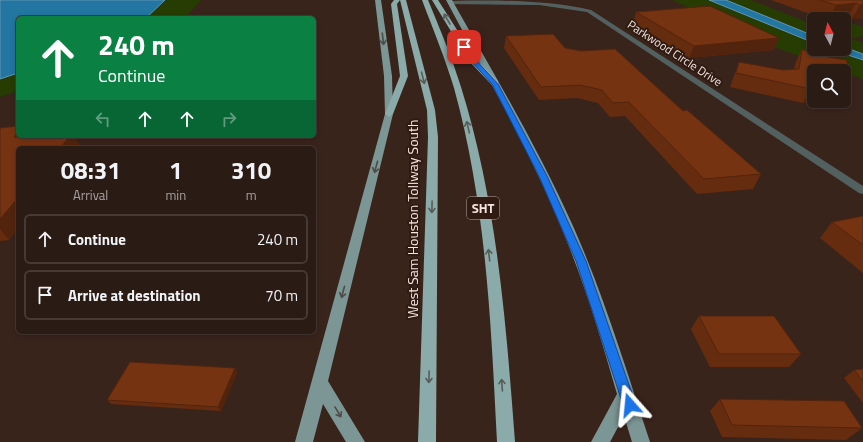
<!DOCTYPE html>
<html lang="en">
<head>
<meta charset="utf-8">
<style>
  :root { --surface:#2b1b15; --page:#33241e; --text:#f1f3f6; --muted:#a6a1a0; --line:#473934 }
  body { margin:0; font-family:"Titillium Web",sans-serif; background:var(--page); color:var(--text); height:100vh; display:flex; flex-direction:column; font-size:15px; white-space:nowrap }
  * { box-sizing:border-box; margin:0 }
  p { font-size:13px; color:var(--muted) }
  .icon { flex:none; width:22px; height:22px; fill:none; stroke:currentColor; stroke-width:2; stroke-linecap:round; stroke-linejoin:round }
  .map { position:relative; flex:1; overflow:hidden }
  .sheet { position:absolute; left:16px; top:146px; width:300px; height:188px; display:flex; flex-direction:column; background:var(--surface); border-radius:6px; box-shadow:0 2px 6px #0003,0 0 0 1px var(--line) }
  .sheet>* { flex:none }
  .top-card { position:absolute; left:16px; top:16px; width:300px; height:122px; border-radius:6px; box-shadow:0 2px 6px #0003,0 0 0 1px var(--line); background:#0b8043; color:#fff; overflow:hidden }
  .needle { width:26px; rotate:353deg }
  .controls { position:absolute; left:807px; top:12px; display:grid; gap:8px }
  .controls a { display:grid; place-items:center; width:44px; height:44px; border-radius:6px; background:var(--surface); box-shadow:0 2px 6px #0003,0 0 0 1px var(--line); font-size:20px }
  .pin { position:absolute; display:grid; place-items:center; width:34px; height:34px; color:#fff; margin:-17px; border-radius:8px; box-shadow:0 2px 6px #0006 }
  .me { position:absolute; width:44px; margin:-22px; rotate:342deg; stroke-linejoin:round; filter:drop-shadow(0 0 3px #0008) }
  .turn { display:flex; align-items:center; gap:14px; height:84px; padding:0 16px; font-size:18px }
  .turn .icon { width:52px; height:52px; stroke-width:2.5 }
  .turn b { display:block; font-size:28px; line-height:34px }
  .lanes { display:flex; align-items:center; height:38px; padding:0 16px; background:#0003; justify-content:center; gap:20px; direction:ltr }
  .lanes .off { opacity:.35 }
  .eta { display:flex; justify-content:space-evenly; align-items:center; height:68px; text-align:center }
  .eta b { font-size:24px; font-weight:700; line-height:28px }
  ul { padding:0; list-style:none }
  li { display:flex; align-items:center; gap:12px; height:50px; margin:0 8px 6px; padding:0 8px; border:2px solid var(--line); border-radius:6px }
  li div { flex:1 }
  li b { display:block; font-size:15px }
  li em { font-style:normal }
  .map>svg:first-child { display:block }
  .green { fill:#273c03 }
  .water { fill:#2375a2; stroke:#6196b4 }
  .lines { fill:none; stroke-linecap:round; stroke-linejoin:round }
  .minor { fill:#536060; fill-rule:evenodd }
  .major { fill:#7b9695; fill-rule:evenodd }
  .highway { fill:#8aabaa; fill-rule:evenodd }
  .wall { fill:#652c0f }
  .shaded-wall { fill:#53240d }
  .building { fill:#763312; stroke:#53240d }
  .oneway { stroke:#585c56 }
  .oneway2 { stroke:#4d4c46 }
  .route { fill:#1a73e8; stroke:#114b97 }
  .labels { text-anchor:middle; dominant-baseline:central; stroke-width:4; stroke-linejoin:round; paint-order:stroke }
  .far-street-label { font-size:12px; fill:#f3e4de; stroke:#2f1b12 }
  .shield { fill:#2f1b12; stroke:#b8a8a1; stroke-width:1 }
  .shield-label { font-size:13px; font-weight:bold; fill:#f3e4de }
  .street-label { font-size:14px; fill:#f3e4de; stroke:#2f1b12 }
</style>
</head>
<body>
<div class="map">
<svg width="863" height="442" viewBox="0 0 863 442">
  <rect width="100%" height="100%" fill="#39241c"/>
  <path class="green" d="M0 0H201L185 18H18V91L0 97Z
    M672 0H751L814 25V49H844V36L863 43V79L844 72V71H840L777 48Z
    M844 21 863 27V36L854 38 844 34Z"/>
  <path class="water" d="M0 0H165L146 18H18V73L0 79Z
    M709 0H726L814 36V43Z
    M844 47 863 54V60L830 49H844Z"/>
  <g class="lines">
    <path class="minor" d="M451 1C498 0 545 0 591 10L863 186V194L859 193 587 12 539 5 449 4V2Z"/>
    <path class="major" d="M375 0H381L392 76 393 114 328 381 365 442H346L323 404 313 442H295L385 114 384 76Z
      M446 0H452C494 74 538 148 573 226 604 296 626 369 650 442H632L624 416 610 442H591L617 394C601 338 584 281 561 227 529 149 486 75 446 0Z"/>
    <path class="highway" d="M394 0H400L397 4 408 76 393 114 389 117 385 114 400 76 391 4Z
      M400 0H406L435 110 438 137 436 442H418L428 137 427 110Z
      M422 0H428C440 29 452 58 461 87 497 202 506 323 515 442H497C491 323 486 203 454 88 445 58 433 29 422 0Z
      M432 0H438L475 58 498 81V85H492L469 61Z"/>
  </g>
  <path class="wall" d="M771 0H863V18L852 19 847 18 838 19H824Z
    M636 12 779 38 773 50 689 58 633 24Z
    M506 36 565 48 683 111 761 174 753 189 697 194 625 116 610 117 598 103 577 98 539 100 504 48Z
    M802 49 814 101 803 103 730 87 739 62 783 70 794 69 796 62Z
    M0 128 18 136 81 148 9 240 0 241Z
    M863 216V273L820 238 832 222Z
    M699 316 801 354 789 367H710L691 329Z
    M235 368 237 373 221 411 111 404 107 400Z
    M863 369V403L844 378 854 370Z
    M720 399 862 428 846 440 722 437 710 411Z"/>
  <path class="shaded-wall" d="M856 3 847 18 838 19H829L836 5Z
    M863 4V17L862 18 852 19 860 5Z
    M779 38 773 50 689 58 694 46Z
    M850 84 844 93V85Z
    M814 88V101H817L803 103 811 89Z
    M18 132V136L14 137Z
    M70 136H75L81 148H60Z
    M18 198V229L9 240 0 229V219Z
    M235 368 237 373 221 411 218 407Z"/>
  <path class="building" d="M819 0H863V4L860 5 856 3 836 5Z
    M710 6 779 38 694 46 636 12Z
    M553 34 565 48 581 51 615 49 683 111 687 110 761 174 704 179 629 102 613 103 602 90 580 85 541 87 506 36Z
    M802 49 815 55 847 60 850 84 844 85V71H814V88L811 89 736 73 739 62 783 70 799 69Z
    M18 126V132L14 137 70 136 60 148H18V198L0 219V128Z
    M863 216V245L832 222Z
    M699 316H774L801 354H719Z
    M130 362 235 368 218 407 107 400Z
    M863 369V381L854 370Z
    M720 399 844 401 862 428 732 425Z"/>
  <defs><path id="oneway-shaft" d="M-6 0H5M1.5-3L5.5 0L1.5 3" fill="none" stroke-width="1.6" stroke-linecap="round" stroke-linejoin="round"/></defs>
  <g class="oneway">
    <use href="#oneway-shaft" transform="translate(447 19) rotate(-121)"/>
    <use href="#oneway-shaft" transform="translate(423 78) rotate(76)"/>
    <use href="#oneway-shaft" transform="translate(468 127) rotate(-103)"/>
    <use href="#oneway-shaft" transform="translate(432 207) rotate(91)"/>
    <use href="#oneway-shaft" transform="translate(489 255) rotate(-97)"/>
    <use href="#oneway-shaft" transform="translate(429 377) rotate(91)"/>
    <use href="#oneway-shaft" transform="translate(502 385) rotate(-94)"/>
  </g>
  <g class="oneway2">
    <use href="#oneway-shaft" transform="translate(383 39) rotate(83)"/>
    <use href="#oneway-shaft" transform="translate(376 167) rotate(105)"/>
    <use href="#oneway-shaft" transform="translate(343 292) rotate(105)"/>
    <use href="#oneway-shaft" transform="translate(338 412) rotate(59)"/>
  </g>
  <path class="route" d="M463 46H466L474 58 498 84 547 176 586 261 636 405 634 410 630 411 625 410 623 405 576 261 539 176 492 84 470 60Z"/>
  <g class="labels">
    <g class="far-street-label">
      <text transform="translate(675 53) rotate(33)">Parkwood Circle Drive</text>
    </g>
    <rect class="shield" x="467" y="197" width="32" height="22" rx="3"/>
    <g class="shield-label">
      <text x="483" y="208">SHT</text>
    </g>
    <g class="street-label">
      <text transform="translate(412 219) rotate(-90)">West Sam Houston Tollway South</text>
    </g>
  </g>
</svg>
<div class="controls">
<a><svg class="needle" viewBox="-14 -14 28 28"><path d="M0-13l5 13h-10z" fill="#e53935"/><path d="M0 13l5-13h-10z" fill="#a6a1a0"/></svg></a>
<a><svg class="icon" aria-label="search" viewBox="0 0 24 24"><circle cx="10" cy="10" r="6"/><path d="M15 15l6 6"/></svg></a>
</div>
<div class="pin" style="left:464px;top:47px;background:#d93025"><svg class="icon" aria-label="arrive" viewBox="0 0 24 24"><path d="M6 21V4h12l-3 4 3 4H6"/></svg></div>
<svg class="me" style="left:630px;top:405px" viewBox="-20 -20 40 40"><path d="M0-17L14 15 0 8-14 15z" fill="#1a73e8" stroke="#fff" stroke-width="4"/></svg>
<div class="top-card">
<div class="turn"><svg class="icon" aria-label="ahead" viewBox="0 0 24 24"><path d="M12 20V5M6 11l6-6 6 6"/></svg><div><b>240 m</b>Continue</div></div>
<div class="lanes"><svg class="icon off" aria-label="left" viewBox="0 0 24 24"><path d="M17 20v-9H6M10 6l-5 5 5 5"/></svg><svg class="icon" aria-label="ahead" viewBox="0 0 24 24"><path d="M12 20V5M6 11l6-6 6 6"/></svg><svg class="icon" aria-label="ahead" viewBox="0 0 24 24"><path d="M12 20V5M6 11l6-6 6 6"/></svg><svg class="icon off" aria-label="right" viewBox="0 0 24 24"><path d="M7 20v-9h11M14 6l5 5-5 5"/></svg></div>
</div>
<section class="sheet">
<div class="eta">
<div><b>08:31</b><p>Arrival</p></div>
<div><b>1</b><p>min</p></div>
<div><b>310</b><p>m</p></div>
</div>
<ul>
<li><svg class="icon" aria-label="ahead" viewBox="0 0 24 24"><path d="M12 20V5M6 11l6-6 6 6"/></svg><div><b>Continue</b></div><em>240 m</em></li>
<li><svg class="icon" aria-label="arrive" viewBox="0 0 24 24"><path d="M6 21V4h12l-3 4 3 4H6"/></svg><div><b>Arrive at destination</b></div><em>70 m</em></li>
</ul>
</section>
</div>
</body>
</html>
